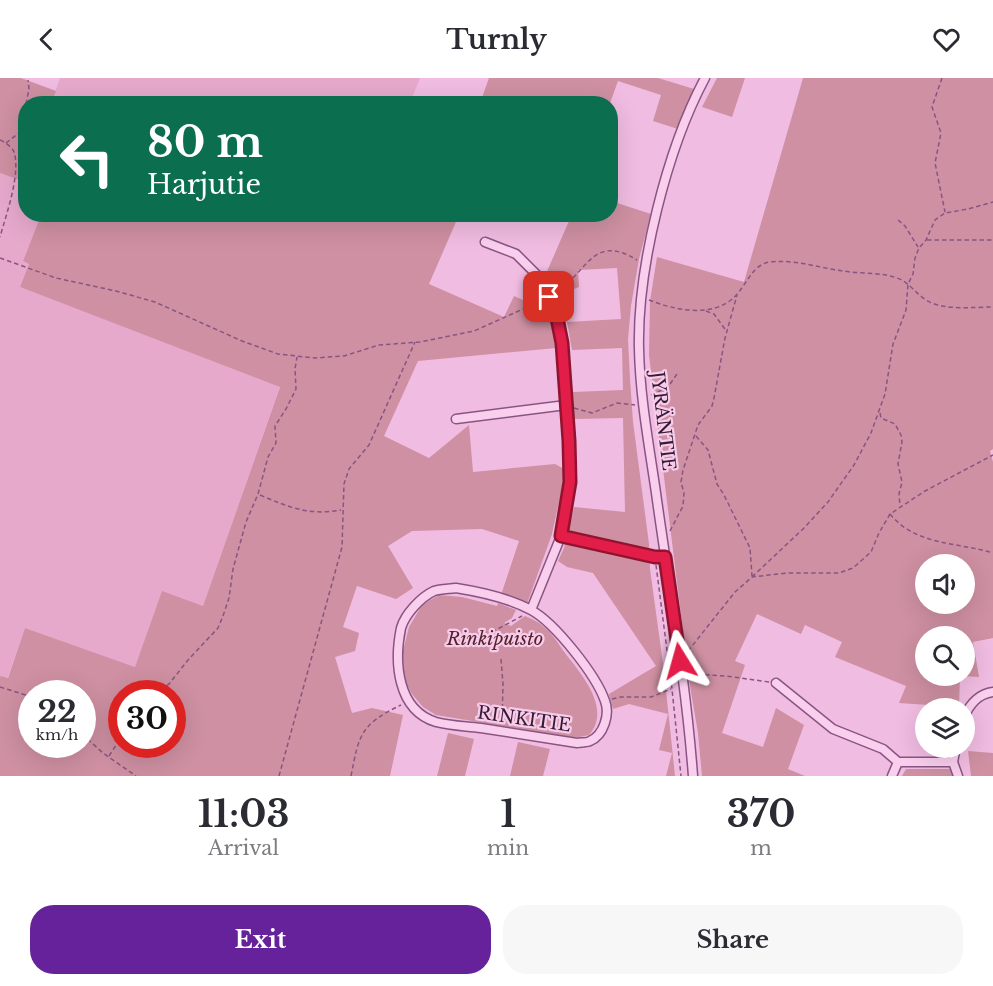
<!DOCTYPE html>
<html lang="en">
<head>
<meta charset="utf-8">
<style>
  :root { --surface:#fff; --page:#f7f7f7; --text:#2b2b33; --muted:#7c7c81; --accent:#66229a }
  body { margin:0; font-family:"Libre Baskerville",serif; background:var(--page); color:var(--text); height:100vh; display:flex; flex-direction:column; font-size:22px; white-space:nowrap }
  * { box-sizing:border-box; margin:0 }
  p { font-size:20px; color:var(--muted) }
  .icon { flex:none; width:33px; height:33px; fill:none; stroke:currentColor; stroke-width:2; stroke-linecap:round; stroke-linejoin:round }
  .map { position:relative; height:698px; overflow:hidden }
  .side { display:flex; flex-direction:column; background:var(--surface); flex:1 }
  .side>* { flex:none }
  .guide { position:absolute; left:18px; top:18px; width:600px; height:126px; border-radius:24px; box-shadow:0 6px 24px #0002; background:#0b6e4f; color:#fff; overflow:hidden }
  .controls { position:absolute; left:915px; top:476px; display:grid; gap:12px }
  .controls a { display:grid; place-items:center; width:60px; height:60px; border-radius:50%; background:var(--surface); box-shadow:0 6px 24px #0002; font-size:30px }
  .speed { position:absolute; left:18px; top:602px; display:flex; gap:12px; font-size:30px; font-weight:700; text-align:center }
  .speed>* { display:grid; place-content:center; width:78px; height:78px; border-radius:50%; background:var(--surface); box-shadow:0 6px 24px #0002; line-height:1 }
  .speed small { font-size:15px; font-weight:400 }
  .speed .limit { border:9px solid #d22; background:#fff; color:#111 }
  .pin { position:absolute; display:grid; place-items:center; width:51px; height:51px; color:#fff; margin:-26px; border-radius:12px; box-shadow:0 3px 9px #0006 }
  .me { position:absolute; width:66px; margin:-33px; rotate:352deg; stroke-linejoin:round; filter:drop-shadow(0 0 4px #0008) }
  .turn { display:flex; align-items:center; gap:21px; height:126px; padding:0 30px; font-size:27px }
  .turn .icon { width:78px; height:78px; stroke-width:2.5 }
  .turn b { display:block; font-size:42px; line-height:51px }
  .eta { display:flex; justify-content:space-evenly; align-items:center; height:102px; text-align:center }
  .eta b { font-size:36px; font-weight:700; line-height:42px }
  .primary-button { display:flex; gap:12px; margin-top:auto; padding:12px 30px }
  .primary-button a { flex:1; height:69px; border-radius:24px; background:var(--accent); color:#fff; font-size:24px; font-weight:700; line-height:69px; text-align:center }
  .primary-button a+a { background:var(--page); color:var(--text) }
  header { display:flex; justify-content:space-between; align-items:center; height:78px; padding:0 30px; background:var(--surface); font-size:27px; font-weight:700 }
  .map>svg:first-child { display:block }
  .farmland { fill:#e6a9cc }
  .green { fill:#ce90a2; fill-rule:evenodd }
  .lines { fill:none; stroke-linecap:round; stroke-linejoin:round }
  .minor-casing { stroke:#885582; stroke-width:11 }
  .path { stroke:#885582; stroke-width:1.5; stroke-dasharray:4.5 3; stroke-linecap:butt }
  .minor { stroke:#facfee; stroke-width:8 }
  .route-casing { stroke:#92132f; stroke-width:15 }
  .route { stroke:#e11d48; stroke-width:10 }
  .labels { text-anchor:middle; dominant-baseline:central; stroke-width:4.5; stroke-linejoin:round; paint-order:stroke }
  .street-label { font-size:18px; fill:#361a34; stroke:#f7ccea }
  .park-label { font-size:18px; font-style:italic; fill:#542029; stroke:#f7ccea }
</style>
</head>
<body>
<header><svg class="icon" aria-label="back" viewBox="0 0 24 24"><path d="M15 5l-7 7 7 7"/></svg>Turnly<svg class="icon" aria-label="heart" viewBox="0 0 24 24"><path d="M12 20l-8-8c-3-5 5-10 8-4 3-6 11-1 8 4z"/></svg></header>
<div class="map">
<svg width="993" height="698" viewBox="0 0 993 698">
  <rect width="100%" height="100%" fill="#f0bce1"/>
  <path class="farmland" d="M60 0H420L410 25 51 26Z
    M25 94 26 136 41 137 23 183 29 186 20 209 280 308 203 528 162 514 135 589 25 550 7 601 0 598V95L22 103Z"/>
  <path class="green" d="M0 0H21L56 13 51 25 26 26V94L22 103 0 95Z
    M489 0H658L694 11 678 51 653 43 661 17 618 3 610 25H480Z
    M717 0H745L732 39 702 29Z
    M803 0H993V371L990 373 993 384V560L973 564 979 599 960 598 959 629 899 625 906 608 835 579 842 564 805 547 801 556 757 536 735 583 745 587 722 655 763 669 776 630 804 647 788 691 805 698H702L698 655 689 602 649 277 650 223 657 179 744 204ZM926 486H964V525H926ZM926 558H964V597H926Z
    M611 123 651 136 639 181 631 228 628 261 630 301 633 344 649 466 650 491 664 593 675 698H666L672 675 659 672 668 636 629 626 613 631 609 616 656 588 593 495 567 489 558 483 564 470 574 429 625 434 623 340 574 341 573 314 623 312 622 270 572 272 567 244 621 241 617 190 578 192 579 209 556 218 545 198 569 143 555 137 610 136Z
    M41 137H459L429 206 504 239 514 218 532 226 539 211C548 230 554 248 556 270L418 283 384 358 429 380 469 347 473 394 555 386 566 392 552 456 527 526 501 517 519 463 482 451 412 453 388 468 413 510 396 521 357 508 343 549 359 555 355 573 335 579 352 635 372 630 403 637 390 698H0V598L8 600 25 550 135 589 162 513 203 528 280 309 20 209 29 186 23 183ZM32 615H82V666H32ZM122 615H172V666H122Z
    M439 517 462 519 497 528 498 525 516 532 512 540 504 545 511 548 525 538C532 541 539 544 545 550 553 556 559 567 565 575 582 597 612 631 589 657L575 660 436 637 423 629 412 616 403 600V573L409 549 422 527Z
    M448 655 474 661 465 698H437Z
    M518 664 550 671 543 698H510Z
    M968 673 993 675V698H971Z
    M906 691H950L953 698H902Z"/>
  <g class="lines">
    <g class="minor-casing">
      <path id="minor" d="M485 164 516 176 539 199 554 230 563 265 570 404 561 458 531 532
        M456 341 566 327
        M561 458 655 479H665
        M456 510C481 514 509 520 531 532 555 545 596 597 605 623 610 636 604 657 590 663 587 665 581 664 577 665 545 660 513 655 481 650 466 648 451 648 436 644 397 632 394 584 401 550 405 536 421 519 434 513 440 511 449 511 456 510Z
        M776 605 833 651 883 671 898 684
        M964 639C970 626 978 616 993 614
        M898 684H953L956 669
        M953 684 958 698
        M693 698C686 603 669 509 656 415 649 367 640 319 639 271 637 190 667 71 705 0
        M892 698 898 684"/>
    </g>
    <path class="path" d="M942 0 932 29 941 55 935 85 945 134
      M26 26 29 11 28 2
      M0 62C5 64 12 69 14 74 21 96 6 137 0 159
      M6 65 19 55 26 29
      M898 142 905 148 918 169
      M927 162H993
      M0 180 56 200 116 213 155 224 242 263 278 276 315 280 344 278 379 267 420 264 474 253 541 223
      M556 215C588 193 593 155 637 182
      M649 222C677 233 717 241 738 215 748 203 754 186 770 184 794 181 820 190 843 193 861 196 880 194 897 200 909 204 915 215 926 222 944 233 973 229 993 229
      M706 233 714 236 727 254
      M651 317 668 309 677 296
      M574 330 592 335 617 325 635 327
      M880 335 881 340 895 346 901 357 902 364 898 386 902 404 899 416 900 428
      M696 358 708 372 717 406 724 417 750 470 752 498
      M260 417C288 429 310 438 341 432
      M890 436C916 468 958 464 993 475
      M670 453 683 428 684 415 681 404 683 392 698 347 712 328 714 320 725 260 737 217
      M656 487 672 611 681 698
      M752 499 804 450 828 424 854 387 871 355 885 316 893 266 906 232 908 206 913 196 915 180 919 170 926 162 935 142 945 135 968 131 993 124
      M492 554 522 538
      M688 573 735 514 752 499 787 495H839L853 490 871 474 879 455 890 436 925 413 993 377
      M501 581 503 606 502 644
      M690 596 726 598 769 604
      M0 609 32 619
      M154 615 169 606 188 582 218 550 223 538 229 520 233 491 246 444 258 416 268 379 276 365 275 348 286 331 296 311 295 291 297 279
      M612 621 621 619H651L671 611
      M82 656 103 675 136 698
      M109 678 122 658
      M279 698 342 469 344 406 349 391 369 367 415 264
      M351 698C359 656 361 646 401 627"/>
    <use href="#minor" class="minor"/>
  </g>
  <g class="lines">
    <g class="route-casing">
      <path id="route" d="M549 219 555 230 562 265 569 363 570 404 561 458 655 479H665L680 583"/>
    </g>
    <use href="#route" class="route"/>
  </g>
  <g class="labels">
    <g class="street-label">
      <text transform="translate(663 343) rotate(83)">JYRÄNTIE</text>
      <text transform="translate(524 641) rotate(8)">RINKITIE</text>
    </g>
    <g class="park-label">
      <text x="495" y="561">Rinkipuisto</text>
    </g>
  </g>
</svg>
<div class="controls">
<a><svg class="icon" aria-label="sound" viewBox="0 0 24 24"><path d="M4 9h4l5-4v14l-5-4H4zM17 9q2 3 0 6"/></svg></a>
<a><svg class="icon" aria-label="search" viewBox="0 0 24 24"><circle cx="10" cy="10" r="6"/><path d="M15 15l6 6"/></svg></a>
<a><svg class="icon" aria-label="layers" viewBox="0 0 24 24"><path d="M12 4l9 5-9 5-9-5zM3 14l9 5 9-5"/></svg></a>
</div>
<div class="speed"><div>22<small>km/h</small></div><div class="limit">30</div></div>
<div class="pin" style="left:549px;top:219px;background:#d93025"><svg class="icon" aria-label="arrive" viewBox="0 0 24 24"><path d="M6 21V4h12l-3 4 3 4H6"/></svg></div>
<svg class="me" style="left:680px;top:583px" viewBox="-20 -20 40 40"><path d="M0-17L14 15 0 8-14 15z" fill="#e11d48" stroke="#fff" stroke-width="4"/></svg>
<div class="guide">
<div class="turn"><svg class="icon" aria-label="left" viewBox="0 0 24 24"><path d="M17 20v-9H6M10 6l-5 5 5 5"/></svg><div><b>80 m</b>Harjutie</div></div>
</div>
</div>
<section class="side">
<div class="eta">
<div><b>11:03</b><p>Arrival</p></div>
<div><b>1</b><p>min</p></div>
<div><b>370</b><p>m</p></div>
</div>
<div class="primary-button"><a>Exit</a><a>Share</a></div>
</section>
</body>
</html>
